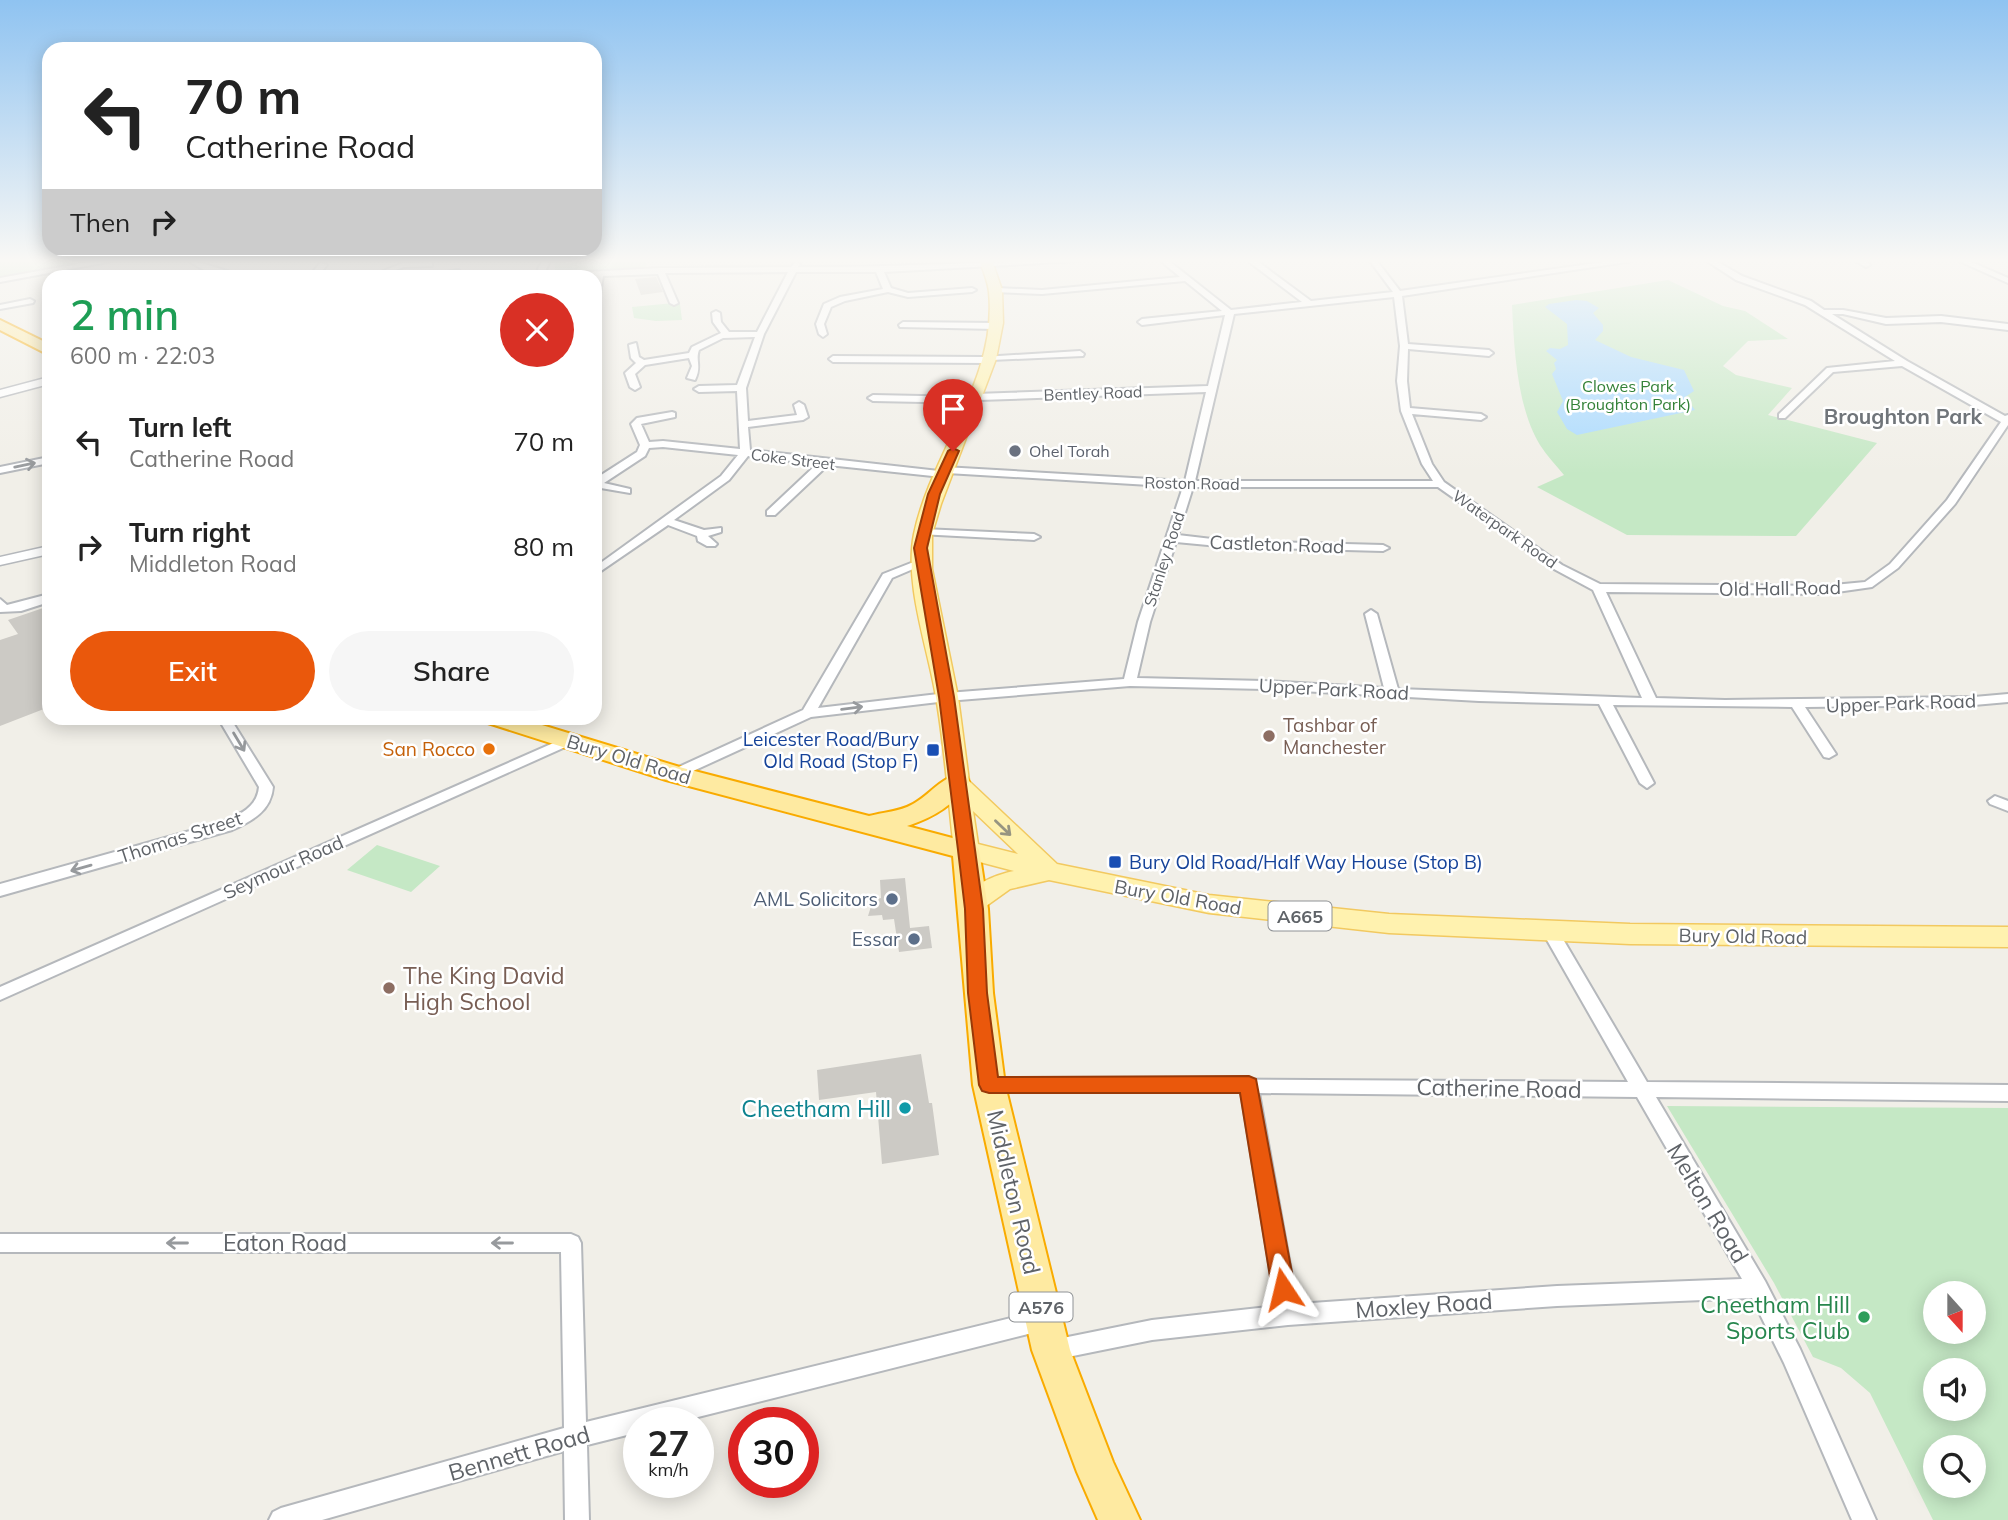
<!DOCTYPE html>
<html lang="en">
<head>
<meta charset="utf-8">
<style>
  :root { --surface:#fff; --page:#f6f6f6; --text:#222; --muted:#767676; --accent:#ea580c }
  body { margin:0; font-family:Mulish,sans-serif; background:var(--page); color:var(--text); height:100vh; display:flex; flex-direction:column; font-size:26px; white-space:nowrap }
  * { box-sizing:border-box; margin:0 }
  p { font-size:23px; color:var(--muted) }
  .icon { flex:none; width:38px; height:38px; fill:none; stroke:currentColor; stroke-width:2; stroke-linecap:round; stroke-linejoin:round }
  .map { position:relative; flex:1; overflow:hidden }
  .drawer { position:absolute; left:42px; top:270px; width:560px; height:455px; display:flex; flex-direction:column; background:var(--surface); border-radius:21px; box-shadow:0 4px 18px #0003 }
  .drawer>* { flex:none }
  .top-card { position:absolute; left:42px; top:42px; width:560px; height:214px; border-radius:21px; box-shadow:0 4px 18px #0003; background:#fff; color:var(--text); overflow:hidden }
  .needle { width:46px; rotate:159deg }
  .buttons { position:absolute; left:1923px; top:1281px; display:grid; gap:14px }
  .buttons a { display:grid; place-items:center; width:63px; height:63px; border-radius:50%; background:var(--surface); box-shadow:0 4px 18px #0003; font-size:35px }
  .speed { position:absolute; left:623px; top:1407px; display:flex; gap:14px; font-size:35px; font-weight:700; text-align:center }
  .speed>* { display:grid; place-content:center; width:91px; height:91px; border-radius:50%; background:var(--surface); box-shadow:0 4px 18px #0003; line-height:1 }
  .speed small { font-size:18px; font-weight:400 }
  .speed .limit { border:10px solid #d22; background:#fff; color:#111 }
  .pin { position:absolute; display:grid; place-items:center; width:60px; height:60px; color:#fff; margin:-72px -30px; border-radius:50% 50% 50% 0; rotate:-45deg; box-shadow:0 0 7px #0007 }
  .pin .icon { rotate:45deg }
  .me { position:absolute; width:77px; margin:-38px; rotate:350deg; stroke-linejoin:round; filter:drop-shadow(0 0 5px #0008) }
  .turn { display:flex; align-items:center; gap:24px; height:147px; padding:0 28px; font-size:32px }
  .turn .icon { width:91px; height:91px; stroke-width:2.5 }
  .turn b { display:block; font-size:49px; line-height:60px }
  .then { display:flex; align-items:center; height:66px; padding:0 28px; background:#0003; gap:14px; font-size:26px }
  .round { display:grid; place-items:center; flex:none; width:74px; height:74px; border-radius:37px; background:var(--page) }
  .headline { display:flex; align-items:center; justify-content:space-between; height:119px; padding:0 28px }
  h1 { font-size:42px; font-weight:600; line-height:52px; color:#1e9e55 }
  .primary-button { display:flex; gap:14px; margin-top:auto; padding:14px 28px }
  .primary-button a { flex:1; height:80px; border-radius:42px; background:var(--accent); color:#fff; font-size:28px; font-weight:600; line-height:80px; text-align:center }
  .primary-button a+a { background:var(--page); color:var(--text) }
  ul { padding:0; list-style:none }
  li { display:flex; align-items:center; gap:21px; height:105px; padding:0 28px }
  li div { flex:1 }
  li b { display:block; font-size:26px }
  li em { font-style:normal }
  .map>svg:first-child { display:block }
  .green { fill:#c5e8c5; fill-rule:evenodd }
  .water { fill:#aadaff }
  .building { fill:#cccac5 }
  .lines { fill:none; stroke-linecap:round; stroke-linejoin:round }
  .minor-casing { stroke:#b5b8bc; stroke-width:4 }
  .tertiary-casing { stroke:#b5b8bc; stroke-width:3 }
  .primary-casing { stroke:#f2c960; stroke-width:3 }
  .trunk-casing { stroke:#f9ab00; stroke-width:4 }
  .minor { fill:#fff; fill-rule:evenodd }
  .tertiary { fill:#fff; fill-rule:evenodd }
  .primary { fill:#fff2af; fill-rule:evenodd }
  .trunk { fill:#feeaa1; fill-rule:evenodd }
  .oneway { stroke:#979a9d }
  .oneway2 { stroke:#979581 }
  .route { fill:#ea580c; stroke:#983908; stroke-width:2 }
  .worship-dot { fill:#6b7280; stroke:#fff; stroke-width:2.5 }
  .education-dot { fill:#8d6e63; stroke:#fff; stroke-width:2.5 }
  .food-dot { fill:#e8710a; stroke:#fff; stroke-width:2.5 }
  .transit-dot { fill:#1a4fb4; stroke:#fff; stroke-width:2.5 }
  .service-dot { fill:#5c6f8a; stroke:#fff; stroke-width:2.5 }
  .culture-dot { fill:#0f9aa8; stroke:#fff; stroke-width:2.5 }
  .leisure-dot { fill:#2e9e5b; stroke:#fff; stroke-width:2.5 }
  .labels { text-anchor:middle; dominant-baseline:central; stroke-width:5; stroke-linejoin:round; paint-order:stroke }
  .far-park-label { font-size:16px; fill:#348238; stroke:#fff }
  .far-street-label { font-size:16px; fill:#5f6368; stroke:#fff }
  .far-worship-label { font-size:16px; fill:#5b616d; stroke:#fff; text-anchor:start }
  .shield { fill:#fff; stroke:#8f9295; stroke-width:2 }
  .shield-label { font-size:18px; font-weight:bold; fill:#5f6368 }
  .street-label { font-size:19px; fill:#5f6368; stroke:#fff }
  .education-label { font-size:19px; fill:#785e54; stroke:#fff; text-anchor:start }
  .transit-label { font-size:19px; fill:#164399; stroke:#fff; text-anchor:end }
  .food-label { font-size:19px; fill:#c56008; stroke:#fff; text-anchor:end }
  .service-label { font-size:19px; fill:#4e5e75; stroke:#fff; text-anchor:end }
  .far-district-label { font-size:21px; font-weight:bold; fill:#70757a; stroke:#fff }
  .near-education-label { font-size:23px; fill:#785e54; stroke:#fff; text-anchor:start }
  .near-street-label { font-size:23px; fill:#5f6368; stroke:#fff }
  .near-culture-label { font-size:23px; fill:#0d838f; stroke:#fff; text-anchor:end }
  .near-leisure-label { font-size:23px; fill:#27864d; stroke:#fff; text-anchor:end }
</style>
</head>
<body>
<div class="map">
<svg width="2008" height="1520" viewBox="0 0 2008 1520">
  <rect width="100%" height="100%" fill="#f1efe8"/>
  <path class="green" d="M0 261H74L73 267 0 279Z
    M554 261H645L647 268 556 275Z
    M1668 280 1723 306 1745 311 1788 339 1748 341 1723 366 1736 375 1792 388 1768 415 1877 443 1796 536 1627 535 1537 487 1564 475C1556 465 1547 456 1540 445 1517 408 1514 348 1512 305Z
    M674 303 680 304 682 320 656 321 634 318 632 307Z
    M377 845 440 866 411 892 347 870Z
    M1667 1106 2008 1108V1520H1933L1870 1393 1841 1368 1813 1357 1774 1283ZM1936 1293H1974V1332H1936ZM1974 1370V1409H1936V1370ZM1936 1447H1974V1486H1936Z"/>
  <path class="water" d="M1576 300 1587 301 1599 308 1593 313 1603 325V331L1595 340 1631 357 1684 370 1694 391 1685 397 1695 410 1577 435 1567 429 1557 412 1563 401 1552 374 1556 369 1554 363 1557 360 1546 351 1550 348 1560 349 1568 345 1567 324 1545 307 1549 304Z"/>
  <path class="building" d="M656 277 663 292 641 295 635 279Z
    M49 606V707L0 726V640L18 634 8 620Z
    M905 878 910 928 929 926 932 948 899 952 894 919 883 920 882 915 868 916 873 900 881 898 880 880Z
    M921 1054 929 1103H932L939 1155 882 1164 876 1092 819 1100 817 1070Z"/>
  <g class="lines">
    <g class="minor-casing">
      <path id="minor" d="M94 261H113L0 282V278Z
        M189 261C197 261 232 272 240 276 222 278 204 272 189 261Z
        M542 261 549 263 546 269 548 274 660 268 791 267 796 262 800 264 798 267C892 268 985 261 1078 261L884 272 891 288 908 293 972 288 976 290 972 292 908 297 888 292 845 301 831 307 824 324 827 334 823 337 819 334 816 324 824 304 840 297 883 289 876 272H796L764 334 746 388 748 421 797 415 794 405 799 402 804 405 808 417 803 420 748 427 750 450 939 471 944 467 1185 481 1206 392 979 400 975 403 873 401 868 398 873 395 971 397 976 394 1208 386 1225 315 1142 325 1138 322 1142 319 1222 311 1185 281 1042 294 994 292 993 290 997 288 1042 290 1180 277 1161 261H1169L1231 310 1302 302 1248 261H1257L1311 301 1393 292 1370 261H1377L1400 291 1611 261H1633L1402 296 1408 344 1489 350 1493 353 1489 356 1408 349 1407 381 1410 408 1481 414 1486 417 1481 420 1412 414 1432 464 1444 482 1562 565 1600 584 1823 586 1865 582 1890 564 1947 500 2001 422 1902 366 1833 372 1785 418H1779V414L1827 368 1895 361 1805 305 1736 280 1707 261H1716L1742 276 1811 301 1824 310H1843L1886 318 1941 316 2008 324V330L1941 322 1886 324 1843 314H1832L1907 361 2005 416 2008 415V425L1955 504 1898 568 1872 587 1823 594 1606 592 1656 698 1725 700 1974 697 2008 694V702L1974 705 1805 707 1836 754 1829 758 1824 757 1792 707 1613 705 1654 783 1647 788 1640 783 1599 704 1479 701 1264 689 1130 686 947 701 811 717 680 777H670L668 774 670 771 803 710 883 574 911 563H922L928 566 926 568 913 569 892 578 818 708 947 693 1124 679 1138 622 1183 487 947 473 942 477 828 465 775 515H767V511L817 464 748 456 729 480 674 520 704 530 721 528V532L708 536 717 544 715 546H707L698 541 697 536 668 525 595 575V567L721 476 738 455 663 447 649 448 645 456 604 483 630 489V493L595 487V479L637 452 640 445 631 424 637 418 672 412 675 413V417L641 424 649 442 663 441 740 449 737 391 699 392 694 389 699 386 737 385 755 337 723 338 699 350C695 361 702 366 695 380L687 378 692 366 689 358 645 365 635 374 640 387 635 390 630 387 625 373 636 363 631 358 629 345 636 343 639 357 644 360 689 353 692 347 721 333 713 322 712 313 716 311 720 313 721 322 729 332H757L788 272 665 273 678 303 674 305 670 303 658 274 603 276 599 301 595 303V276H541L538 269ZM1394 297 1400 346 1397 381 1401 411 1422 464 1433 481H1195L1234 314ZM1193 487H1438L1554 569 1593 590 1642 698 1398 689 1377 614 1371 610 1365 614 1384 688 1264 681 1137 678 1150 622 1176 542 1229 547 1383 551 1389 548 1383 545 1229 541 1178 535Z
        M1855 261H1865L1870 265 1866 267Z
        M1959 261H1969L2008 278V283Z
        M429 262H432V266L404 267 387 273 383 271 403 263Z
        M320 263 327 265 318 276H310Z
        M456 270H459V274L443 276 434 275Z
        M30 299 34 301 33 303 0 309V305Z
        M46 299H49V307L45 305Z
        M903 322 996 323 1000 326 996 329 900 327 899 325Z
        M1080 351 1084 354 1083 356 991 360 987 363 833 362 829 359 833 356 983 357Z
        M49 457V463L0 473V467Z
        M923 529 1034 534 1040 537 1034 540 919 534 917 532Z
        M49 594V602L21 611 0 612V599L7 605Z
        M218 718H230L273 787C271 811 252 821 232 830L0 896V884L222 822C239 815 257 808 259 787Z
        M567 737 572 738 574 741 572 744 0 1000V987Z
        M1995 796 2008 801V811L1990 804 1988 801Z
        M1551 927 1557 929 1647 1082 2008 1085V1101L1656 1097 1765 1281 1800 1349 1876 1520H1852L1784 1363 1752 1298 1557 1306 1288 1325 1152 1340 1053 1360 1045 1357 1042 1350 1045 1343 1053 1340 1152 1320 1276 1306 1241 1092H989L983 1090 980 1085 983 1080 989 1078 1628 1082 1543 933 1545 929ZM1259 1093 1637 1097 1742 1279 1557 1286 1297 1304Z
        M0 1234H571L578 1237 581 1243 586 1422 1044 1310 1051 1313 1055 1320 1051 1327 1044 1330 674 1423H639V1432L587 1445 589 1520H565L564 1451 322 1520H269L273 1512 281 1508 564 1428 561 1252H0Z"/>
    </g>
    <g class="tertiary-casing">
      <path id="tertiary" d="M49 377V384L0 397V390Z
        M49 546V554L0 565V557Z"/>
    </g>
    <g class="primary-casing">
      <path id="primary" d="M980 261H992L1002 290 1003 323 996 359 941 504 932 534V569L958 697 969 781 1057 864 1209 895 1389 914 1630 924 2008 927V947L1630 944 1389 933 1209 913 1049 880 1010 889 982 909 973 912 964 909 960 903C971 885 994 875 1014 871L957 856 954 850C948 799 945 748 936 697 928 648 904 584 914 534 931 452 998 379 989 292 988 282 983 271 980 261ZM973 811 1018 854 978 844Z"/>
    </g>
    <g class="trunk-casing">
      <path id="trunk" d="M0 320 49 344V355L0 330Z
        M484 718H519L683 768 869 816C884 812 899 812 913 804 931 795 945 771 966 776L969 782C955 805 932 818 907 826L975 844 979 850 988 909 993 993 1005 1085 1070 1350 1113 1462 1140 1520H1098L1077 1472 1032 1350 973 1085 953 856 666 780 488 723Z"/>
    </g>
    <use href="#minor" class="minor"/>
    <use href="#tertiary" class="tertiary"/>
    <use href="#primary" class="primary"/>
    <use href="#trunk" class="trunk"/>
  </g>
  <defs><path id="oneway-shaft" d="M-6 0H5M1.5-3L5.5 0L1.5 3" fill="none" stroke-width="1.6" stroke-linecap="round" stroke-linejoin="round" transform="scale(1.75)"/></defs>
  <g class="oneway">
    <use href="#oneway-shaft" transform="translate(25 465) rotate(-12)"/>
    <use href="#oneway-shaft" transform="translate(852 708) rotate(-7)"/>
    <use href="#oneway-shaft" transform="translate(239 742) rotate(59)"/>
    <use href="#oneway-shaft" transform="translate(81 868) rotate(164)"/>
    <use href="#oneway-shaft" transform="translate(177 1243) rotate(180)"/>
    <use href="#oneway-shaft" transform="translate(502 1243) rotate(-180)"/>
  </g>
  <use class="oneway2" href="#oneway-shaft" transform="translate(1003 828) rotate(44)"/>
  <linearGradient id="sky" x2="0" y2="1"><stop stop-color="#8fc3f1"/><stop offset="0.55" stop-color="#f9f8f5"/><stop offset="1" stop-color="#f9f8f5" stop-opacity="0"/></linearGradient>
  <rect width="2008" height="474" fill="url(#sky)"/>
  <path class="route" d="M953 448 959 451 940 494 927 548 954 697 975 850 983 909 987 993 998 1077 1249 1076 1256 1079 1295 1289 1292 1297 1283 1300 1275 1297 1272 1289 1240 1093H989L982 1091 979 1085 968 993 965 909 958 850 939 697 914 548 928 494 948 451Z"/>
  <circle class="worship-dot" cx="1015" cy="451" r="7"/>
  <g class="education-dot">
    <circle cx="1269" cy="736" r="7"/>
    <circle cx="389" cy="988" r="7"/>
  </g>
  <circle class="food-dot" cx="489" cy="749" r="7"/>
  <g class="transit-dot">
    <rect x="926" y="743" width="14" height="14" rx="3.5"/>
    <rect x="1108" y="855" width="14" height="14" rx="3.5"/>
  </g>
  <g class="service-dot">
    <circle cx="892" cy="899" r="7"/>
    <circle cx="914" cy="939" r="7"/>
  </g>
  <circle class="culture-dot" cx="905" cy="1108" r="7"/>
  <circle class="leisure-dot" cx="1864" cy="1317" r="7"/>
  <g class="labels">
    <g class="far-park-label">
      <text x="1628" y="386">Clowes Park<tspan x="1628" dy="18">(Broughton Park)</tspan></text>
    </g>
    <g class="far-street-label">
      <text transform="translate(1093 393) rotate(-2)">Bentley Road</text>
      <text transform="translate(793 459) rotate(7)">Coke Street</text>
      <text transform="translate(1192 483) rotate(1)">Roston Road</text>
      <text transform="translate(1505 529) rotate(35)">Waterpark Road</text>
      <text transform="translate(1164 559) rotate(-72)">Stanley Road</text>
    </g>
    <g class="far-worship-label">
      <text x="1029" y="451">Ohel Torah</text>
    </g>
    <g class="shield">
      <rect x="1268.5" y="901.5" width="63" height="29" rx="5"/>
      <rect x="1009.5" y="1292.5" width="63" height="29" rx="5"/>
    </g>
    <g class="shield-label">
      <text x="1300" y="916">A665</text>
      <text x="1041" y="1307">A576</text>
    </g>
    <g class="street-label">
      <text transform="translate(1277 544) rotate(2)">Castleton Road</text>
      <text transform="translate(1780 588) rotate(-1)">Old Hall Road</text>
      <text transform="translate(1334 689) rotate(3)">Upper Park Road</text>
      <text transform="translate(1901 703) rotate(-2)">Upper Park Road</text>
      <text transform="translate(629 759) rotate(17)">Bury Old Road</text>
      <text transform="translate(180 837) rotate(-18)">Thomas Street</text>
      <text transform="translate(283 867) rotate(-24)">Seymour Road</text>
      <text transform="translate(1178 897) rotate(10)">Bury Old Road</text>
      <text transform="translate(1743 936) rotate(1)">Bury Old Road</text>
    </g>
    <g class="education-label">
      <text x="1283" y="725">Tashbar of<tspan x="1283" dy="22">Manchester</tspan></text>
    </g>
    <g class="transit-label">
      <text x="919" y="739">Leicester Road/Bury<tspan x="919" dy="22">Old Road (Stop F)</tspan></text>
      <text x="1129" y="862" text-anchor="start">Bury Old Road/Half Way House (Stop B)</text>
    </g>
    <g class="food-label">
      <text x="475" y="749">San Rocco</text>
    </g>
    <g class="service-label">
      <text x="878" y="899">AML Solicitors</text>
      <text x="900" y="939">Essar</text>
    </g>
    <g class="far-district-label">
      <text x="1903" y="416">Broughton Park</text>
    </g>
    <g class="near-education-label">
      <text x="403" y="975">The King David<tspan x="403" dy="26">High School</tspan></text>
    </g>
    <g class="near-street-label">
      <text transform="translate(1499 1088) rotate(1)">Catherine Road</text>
      <text transform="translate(1014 1192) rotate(77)">Middleton Road</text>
      <text transform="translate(1708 1203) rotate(59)">Melton Road</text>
      <text x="285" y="1242">Eaton Road</text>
      <text transform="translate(1424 1305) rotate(-4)">Moxley Road</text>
      <text transform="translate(519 1453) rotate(-16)">Bennett Road</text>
    </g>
    <g class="near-culture-label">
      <text x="891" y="1108">Cheetham Hill</text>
    </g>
    <g class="near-leisure-label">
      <text x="1850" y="1304">Cheetham Hill<tspan x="1850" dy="26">Sports Club</tspan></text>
    </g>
  </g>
</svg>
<div class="buttons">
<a><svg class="needle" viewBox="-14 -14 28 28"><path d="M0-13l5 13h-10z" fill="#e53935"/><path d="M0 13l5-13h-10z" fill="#767676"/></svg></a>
<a><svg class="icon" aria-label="sound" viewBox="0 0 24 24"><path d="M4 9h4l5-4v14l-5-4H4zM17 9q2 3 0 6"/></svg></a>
<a><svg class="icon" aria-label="search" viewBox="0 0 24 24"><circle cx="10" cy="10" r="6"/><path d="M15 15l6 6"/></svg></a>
</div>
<div class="speed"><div>27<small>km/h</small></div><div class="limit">30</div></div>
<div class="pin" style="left:953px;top:451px;background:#d93025"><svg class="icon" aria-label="arrive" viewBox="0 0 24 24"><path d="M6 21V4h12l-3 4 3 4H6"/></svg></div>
<svg class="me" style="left:1283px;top:1289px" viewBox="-20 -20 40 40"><path d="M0-17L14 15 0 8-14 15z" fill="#ea580c" stroke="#fff" stroke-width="4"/></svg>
<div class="top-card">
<div class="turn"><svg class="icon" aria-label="left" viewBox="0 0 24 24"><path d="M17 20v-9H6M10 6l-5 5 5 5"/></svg><div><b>70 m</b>Catherine Road</div></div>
<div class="then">Then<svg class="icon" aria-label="right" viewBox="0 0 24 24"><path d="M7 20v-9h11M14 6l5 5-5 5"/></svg></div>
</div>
<section class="drawer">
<div class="headline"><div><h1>2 min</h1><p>600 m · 22:03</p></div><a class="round" style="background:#d93025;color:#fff"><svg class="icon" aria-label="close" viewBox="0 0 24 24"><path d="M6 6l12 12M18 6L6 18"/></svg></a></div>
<ul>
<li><svg class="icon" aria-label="left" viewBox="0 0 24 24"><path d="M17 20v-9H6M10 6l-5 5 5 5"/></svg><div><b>Turn left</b><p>Catherine Road</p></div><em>70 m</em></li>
<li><svg class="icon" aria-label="right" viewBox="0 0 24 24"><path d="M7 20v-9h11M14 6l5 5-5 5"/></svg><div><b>Turn right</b><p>Middleton Road</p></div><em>80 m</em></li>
</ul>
<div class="primary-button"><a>Exit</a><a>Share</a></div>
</section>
</div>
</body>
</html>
